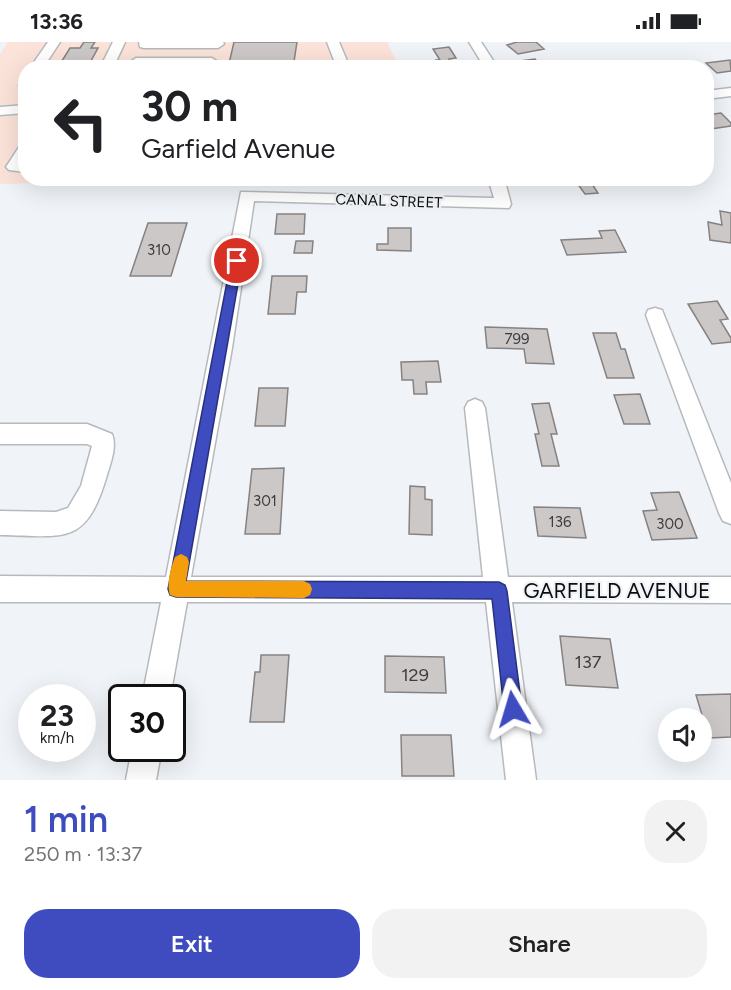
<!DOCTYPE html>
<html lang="en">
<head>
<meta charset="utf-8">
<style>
  :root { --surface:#fff; --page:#f2f2f2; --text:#202124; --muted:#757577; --accent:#3e4cc0 }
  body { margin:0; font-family:Figtree,sans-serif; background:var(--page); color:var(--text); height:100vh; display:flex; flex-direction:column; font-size:22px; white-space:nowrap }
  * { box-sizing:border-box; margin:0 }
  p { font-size:20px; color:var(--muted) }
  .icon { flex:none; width:33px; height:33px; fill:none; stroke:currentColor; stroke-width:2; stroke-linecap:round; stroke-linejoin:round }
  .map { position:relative; height:738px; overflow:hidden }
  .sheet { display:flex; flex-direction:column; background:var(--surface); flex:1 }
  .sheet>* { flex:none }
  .banner { position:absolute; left:18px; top:18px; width:696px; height:126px; border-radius:24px; box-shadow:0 6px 24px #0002; background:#fff; color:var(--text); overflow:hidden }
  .controls { position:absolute; left:658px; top:666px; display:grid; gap:12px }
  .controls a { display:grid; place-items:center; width:54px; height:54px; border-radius:50%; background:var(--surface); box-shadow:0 6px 24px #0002; font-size:30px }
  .speed { position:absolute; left:18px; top:642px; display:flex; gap:12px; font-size:30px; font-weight:700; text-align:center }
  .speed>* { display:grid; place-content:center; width:78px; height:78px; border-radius:50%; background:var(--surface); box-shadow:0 6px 24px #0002; line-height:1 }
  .speed small { font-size:15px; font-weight:400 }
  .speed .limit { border:3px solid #111; border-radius:9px; background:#fff; color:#111 }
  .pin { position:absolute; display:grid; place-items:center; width:51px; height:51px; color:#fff; margin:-26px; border:3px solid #fff; border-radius:50%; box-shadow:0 2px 6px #0007 }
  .me { position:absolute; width:66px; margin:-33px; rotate:353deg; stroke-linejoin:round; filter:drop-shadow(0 0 4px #0008) }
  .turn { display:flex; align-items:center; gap:21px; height:126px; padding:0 24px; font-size:27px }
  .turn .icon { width:78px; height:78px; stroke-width:2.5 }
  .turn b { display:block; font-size:42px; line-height:51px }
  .round { display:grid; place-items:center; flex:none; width:63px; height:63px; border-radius:24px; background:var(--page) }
  .head { display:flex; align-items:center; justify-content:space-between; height:102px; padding:0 24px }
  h1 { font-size:36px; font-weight:600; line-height:45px; color:var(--accent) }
  .cta { display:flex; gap:12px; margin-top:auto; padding:12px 24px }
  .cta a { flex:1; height:69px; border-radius:24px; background:var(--accent); color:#fff; font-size:24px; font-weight:600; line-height:69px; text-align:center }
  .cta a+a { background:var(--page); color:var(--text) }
  .status { display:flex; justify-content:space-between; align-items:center; height:42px; padding:0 30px; background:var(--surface); direction:ltr }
  .status svg { height:16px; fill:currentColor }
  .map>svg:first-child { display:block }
  .commercial { fill:#fbe3d9 }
  .building { fill:#cdc8c8; stroke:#868281; stroke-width:1.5 }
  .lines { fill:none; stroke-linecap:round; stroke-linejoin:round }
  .minor-casing { stroke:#b7babd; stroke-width:3 }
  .minor { fill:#fff; fill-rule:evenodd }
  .route { fill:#3e4cc0; stroke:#28317d; stroke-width:1.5 }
  .slow { fill:#f59e0b }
  .labels { text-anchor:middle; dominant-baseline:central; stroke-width:4.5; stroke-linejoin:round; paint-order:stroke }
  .far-street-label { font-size:15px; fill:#0c0d0e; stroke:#f0f3f7 }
  .number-label { font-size:15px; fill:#3c3c3c }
  .near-number-label { font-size:18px; fill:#3c3c3c }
  .near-street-label { font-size:21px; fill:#0c0d0e; stroke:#f0f3f7 }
</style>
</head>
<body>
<div class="status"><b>13:36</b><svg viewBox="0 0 49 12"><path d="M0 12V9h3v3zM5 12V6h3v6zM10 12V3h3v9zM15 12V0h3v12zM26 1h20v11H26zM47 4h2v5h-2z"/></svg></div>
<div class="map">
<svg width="731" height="738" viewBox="0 0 731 738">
  <rect width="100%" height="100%" fill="#f0f3f7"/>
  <path class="commercial" d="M8 0H387L399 25 26 26V136L254 137 0 142V12Z"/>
  <path class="building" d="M84 0H95L91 6H98L87 26 58 25 70 6H80Z
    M234 0H297L293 26H228Z
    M517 0H536L544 7 518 12 507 3Z
    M449 5 456 16 449 17 452 22 439 24 436 18H440L433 7Z
    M535 17 542 26H523L519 19Z
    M730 18 731 29 717 31 706 21Z
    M721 71 731 81V84L711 87 706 83V73Z
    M590 139 598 151 585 152 577 141Z
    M720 169 731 171V201L710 198 708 180 722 183Z
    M277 172H305L304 192H275Z
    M148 181H187L171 234H130Z
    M388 186H411V209L377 208V202H388Z
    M615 188 626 210 567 213 561 198 602 196 599 189Z
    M296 199H313L312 211H294Z
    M272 234H307L306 250H297L295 272H268Z
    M717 259 728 277 720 278 731 296V300L712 302 688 262Z
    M485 285 547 287 554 322 526 321 524 307 487 306Z
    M593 291H616L621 307H625L634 336H607Z
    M438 319 441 340H426L427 352H414L413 338H402L401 320Z
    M259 346H288L285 384H255Z
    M640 352 650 382H624L614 353Z
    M549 361 557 392H551L559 424H542L535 392H539L532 362Z
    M284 426 280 492H245L252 427Z
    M410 444 425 445V457L432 458V493L409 492Z
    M679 450 697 496 652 498 643 469 657 468 651 451Z
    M534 465 580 466 586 496 538 494Z
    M560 594 610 597 618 646 566 643Z
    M261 613H289L284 680H250L255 630H260Z
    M385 614 444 615 446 651 385 650Z
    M731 652V695L709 696 696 653Z
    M401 693H451L454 734H402Z"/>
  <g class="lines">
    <g class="minor-casing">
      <path id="minor" d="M48 0H60L43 26H30Z
        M113 0H125L113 26H100Z
        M139 0H223L224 2 218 6H144L140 5Z
        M327 0H339L350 26H337Z
        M469 0H481L498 26H485Z
        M136 16H212L218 20 212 24 132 23 130 20Z
        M26 37V48L19 44 21 38Z
        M731 46V54L706 57V49Z
        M26 63V71L0 73V65Z
        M26 101V130L9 128 6 125 21 102Z
        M488 136H504L511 162 509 166 254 159 232 306 191 535H483L465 366 468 360 475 357 482 360 485 366 508 535H731V561L512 560 536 738H506L486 560H187L170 656H142L161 560H0V534L166 535 241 150 494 156Z
        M655 266 662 268 664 273 731 441V482L723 479 719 471 646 273 648 268Z
        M0 382H87L112 392C117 404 111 420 107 433 86 505 65 494 0 493V469L56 470 68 466 81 444 92 404 87 402H0Z
        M132 706H162L156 738H126Z"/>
    </g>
    <use href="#minor" class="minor"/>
  </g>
  <path class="route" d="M237 215 242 219 186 539 499 540 505 543 507 549 522 667 520 673 513 676 507 673 504 667 492 557 176 555 170 553 168 547 231 219Z"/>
  <path class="slow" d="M181 512 187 515 189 520 186 539H304L310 542 312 547 310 553 304 556 176 555 170 553C166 542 171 525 175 515Z"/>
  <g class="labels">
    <g class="far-street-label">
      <text transform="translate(389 159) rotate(2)">CANAL STREET</text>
    </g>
    <g class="number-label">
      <text x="159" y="208">310</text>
      <text x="517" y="297">799</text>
      <text x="265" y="459">301</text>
      <text x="560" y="480">136</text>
      <text x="670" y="482">300</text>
    </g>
    <g class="near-number-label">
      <text x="588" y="620">137</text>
      <text x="415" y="633">129</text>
    </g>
    <g class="near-street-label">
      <text x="617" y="548">GARFIELD AVENUE</text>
    </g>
  </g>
</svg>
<div class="controls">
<a><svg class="icon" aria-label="sound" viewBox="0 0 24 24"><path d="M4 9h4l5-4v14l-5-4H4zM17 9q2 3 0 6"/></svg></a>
</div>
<div class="speed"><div>23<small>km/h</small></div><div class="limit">30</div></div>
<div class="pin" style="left:237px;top:219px;background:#d93025"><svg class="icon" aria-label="arrive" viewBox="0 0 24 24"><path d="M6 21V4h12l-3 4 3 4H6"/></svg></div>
<svg class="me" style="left:513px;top:667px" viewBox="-20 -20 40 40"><path d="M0-17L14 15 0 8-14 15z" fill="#3e4cc0" stroke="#fff" stroke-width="4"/></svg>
<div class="banner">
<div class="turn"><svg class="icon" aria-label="left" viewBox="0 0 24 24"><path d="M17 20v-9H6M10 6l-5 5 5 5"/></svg><div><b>30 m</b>Garfield Avenue</div></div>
</div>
</div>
<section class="sheet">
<div class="head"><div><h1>1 min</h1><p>250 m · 13:37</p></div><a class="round"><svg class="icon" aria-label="close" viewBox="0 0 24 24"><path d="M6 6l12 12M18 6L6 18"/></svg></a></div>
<div class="cta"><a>Exit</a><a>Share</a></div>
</section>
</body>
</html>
